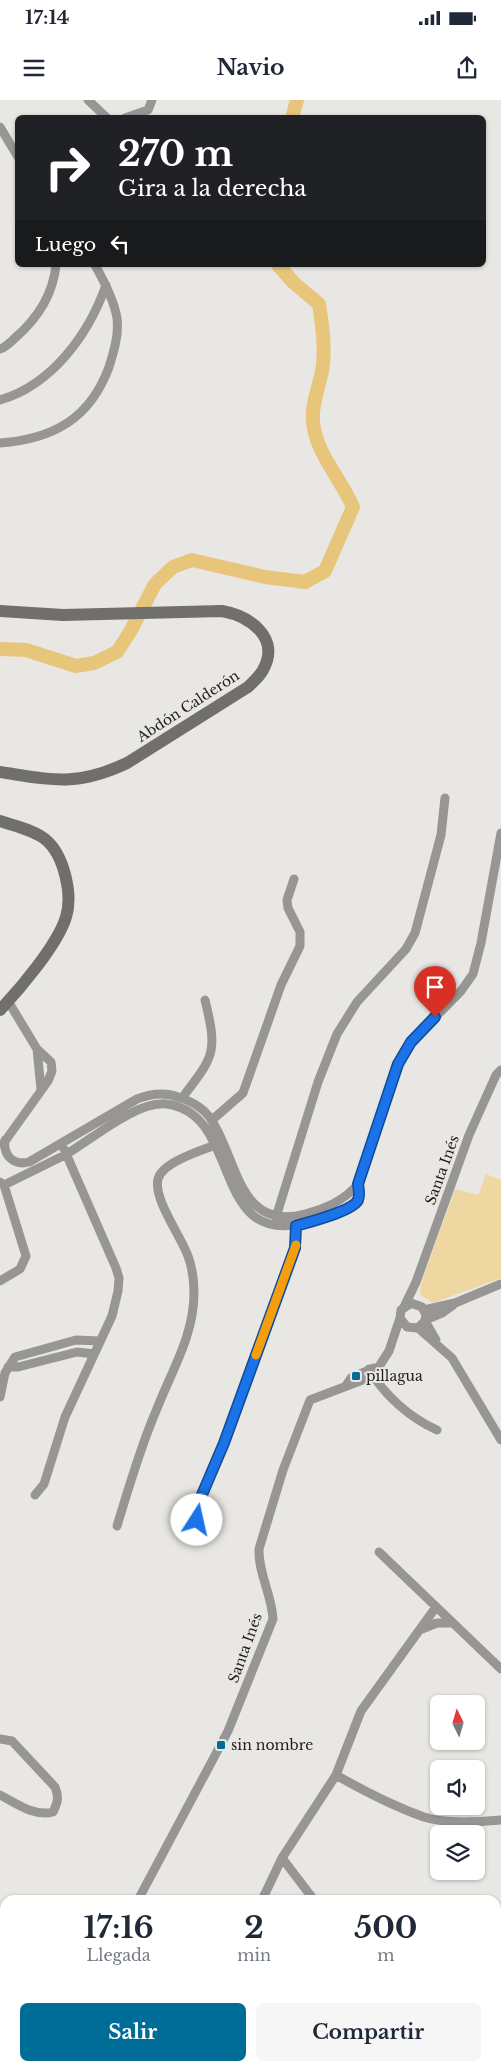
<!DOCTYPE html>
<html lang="es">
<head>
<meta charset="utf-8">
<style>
  :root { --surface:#fff; --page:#f6f6f7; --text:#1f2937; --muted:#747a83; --accent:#006d99 }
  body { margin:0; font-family:"Libre Baskerville",serif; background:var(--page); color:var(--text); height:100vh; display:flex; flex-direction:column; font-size:19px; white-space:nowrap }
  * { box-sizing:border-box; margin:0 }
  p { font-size:16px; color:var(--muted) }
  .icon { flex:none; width:28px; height:28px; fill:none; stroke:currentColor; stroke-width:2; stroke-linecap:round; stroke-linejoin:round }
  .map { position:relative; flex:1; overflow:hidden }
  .side { position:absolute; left:0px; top:1795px; width:501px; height:176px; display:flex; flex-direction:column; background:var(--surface); border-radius:15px 15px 0 0; box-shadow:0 1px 4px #0004 }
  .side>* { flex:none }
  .banner { position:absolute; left:15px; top:15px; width:471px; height:152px; border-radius:8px; box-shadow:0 1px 4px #0004; background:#202124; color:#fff; overflow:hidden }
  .needle { width:32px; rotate:355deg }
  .tools { position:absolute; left:430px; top:1595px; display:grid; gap:10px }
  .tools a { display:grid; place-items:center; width:55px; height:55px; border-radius:8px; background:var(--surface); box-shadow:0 1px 4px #0004; font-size:25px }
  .pin { position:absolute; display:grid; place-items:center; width:42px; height:42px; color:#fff; margin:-51px -21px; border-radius:50% 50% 50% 0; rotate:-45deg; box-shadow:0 0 5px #0007 }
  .pin .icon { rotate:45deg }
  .me { position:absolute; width:55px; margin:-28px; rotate:10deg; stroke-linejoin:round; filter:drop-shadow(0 0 4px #0008) }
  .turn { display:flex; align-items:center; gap:18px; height:105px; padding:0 20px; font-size:22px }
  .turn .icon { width:65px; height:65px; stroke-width:2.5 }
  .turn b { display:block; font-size:35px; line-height:42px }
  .then { display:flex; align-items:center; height:48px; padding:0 20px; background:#0003; gap:10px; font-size:19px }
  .eta { display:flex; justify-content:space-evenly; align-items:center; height:85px; text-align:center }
  .eta b { font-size:30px; font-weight:800; line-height:35px }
  .button { display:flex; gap:10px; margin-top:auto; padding:10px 20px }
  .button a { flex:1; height:58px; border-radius:8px; background:var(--accent); color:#fff; font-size:20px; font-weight:800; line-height:58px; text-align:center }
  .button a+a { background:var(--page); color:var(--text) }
  .status { display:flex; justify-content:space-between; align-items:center; height:35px; padding:0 25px; background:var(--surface); direction:ltr }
  .status svg { height:14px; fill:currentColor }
  header { display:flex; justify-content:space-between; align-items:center; height:65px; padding:0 20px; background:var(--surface); font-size:22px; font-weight:800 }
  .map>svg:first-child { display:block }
  .green { fill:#efd7a2 }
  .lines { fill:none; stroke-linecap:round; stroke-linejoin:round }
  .river { stroke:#e7c67c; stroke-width:14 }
  .street { stroke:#979695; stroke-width:9 }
  .secondary { stroke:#706f6d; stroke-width:12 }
  .route-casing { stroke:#114b97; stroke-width:12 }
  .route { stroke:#1a73e8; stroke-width:9 }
  .slow { stroke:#f59e0b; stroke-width:9 }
  .poi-dot { fill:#006d99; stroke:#e9e7e4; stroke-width:2 }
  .labels { text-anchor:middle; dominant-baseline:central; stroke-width:4; stroke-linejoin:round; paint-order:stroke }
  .street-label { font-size:14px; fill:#1f1e1d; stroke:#e9e7e4 }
  .poi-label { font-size:14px; fill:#1f1e1d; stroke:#e9e7e4; text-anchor:start }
</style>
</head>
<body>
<div class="status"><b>17:14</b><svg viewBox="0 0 49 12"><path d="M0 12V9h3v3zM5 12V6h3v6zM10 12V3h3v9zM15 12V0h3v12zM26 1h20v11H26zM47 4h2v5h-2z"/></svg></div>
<header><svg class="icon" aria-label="menu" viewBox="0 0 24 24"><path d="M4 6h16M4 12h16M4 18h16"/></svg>Navio<svg class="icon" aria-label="share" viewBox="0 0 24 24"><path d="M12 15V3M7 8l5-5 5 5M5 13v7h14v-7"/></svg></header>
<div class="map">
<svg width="501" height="1971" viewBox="0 0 501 1971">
  <rect width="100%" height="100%" fill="#e9e7e4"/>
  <path class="green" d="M486 1074 501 1080V1178L433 1203 420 1195 421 1183 455 1089 478 1095Z"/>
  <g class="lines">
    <path class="river" d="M292 18 297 0
      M0 549 26 550 76 566 94 563 117 552 130 532 155 484 173 467 192 460 265 477 305 482 325 471 353 407C341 379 315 352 313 321 311 303 321 283 323 265 325 244 322 224 319 204L294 183 278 165"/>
    <path class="street" d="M88 0 107 18
      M125 18 148 10 152 0
      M0 27 18 57
      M0 249C6 247 11 242 15 238 37 219 53 195 56 165
      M0 300C52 285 89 234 106 185
      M0 343C53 339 90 319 109 267 114 251 119 235 117 218 114 200 104 181 95 165
      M37 949 41 989
      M182 998C214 956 218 953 205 900
      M212 1020 243 993 281 885 300 846V832L288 808 287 800 294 779
      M5 1040C3 1055 13 1066 29 1062L137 999C150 994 165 992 178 997 191 1001 205 1009 212 1021 238 1061 239 1132 305 1114 326 1108 344 1101 358 1084L398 964 411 942 461 891 473 874 481 843 501 733
      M3 1044 48 981 52 971 51 962 37 949 8 901
      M4 1085C24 1075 45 1065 65 1055 91 1040 136 1001 166 1004 246 1013 206 1159 318 1119 330 1115 351 1112 358 1100V1084
      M276 1117 318 982 337 934 357 902 406 849 415 833 441 735 445 698
      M0 1181 20 1169 26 1156 4 1085 0 1082
      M404 1207 416 1182 469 1035 496 975 501 970
      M424 1210 455 1203 501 1184
      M425 1220 442 1213 453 1205
      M425 1221 418 1228 407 1227 400 1218 401 1210 411 1203 422 1207 426 1215 425 1221 436 1240
      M418 1228 452 1258 501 1340
      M8 1267H18L77 1252 94 1254
      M369 1269C384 1295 410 1318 437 1330
      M347 1284 351 1278 374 1268
      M0 1297 5 1273 15 1257 76 1240 100 1241
      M35 1395 44 1384 65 1317 112 1216 118 1191 119 1178 116 1168 64 1049
      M197 1421 201 1397 224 1343 295 1148 296 1127
      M117 1426C129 1387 140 1348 156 1311 171 1272 194 1236 194 1193 194 1181 192 1167 188 1156 181 1136 153 1099 158 1079 162 1062 203 1050 218 1044
      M379 1452 501 1569
      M422 1529 437 1523H453
      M0 1639 12 1641 55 1687C59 1697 58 1702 53 1712 34 1717 16 1703 0 1695
      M336 1675C364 1691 393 1706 424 1717 444 1724 479 1722 501 1720
      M282 1758 314 1800
      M138 1800 228 1631 273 1519C272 1495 258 1473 259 1449L283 1370 310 1300 373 1276 389 1251 400 1218
      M262 1800 282 1758 336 1675 361 1611 436 1507
      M0 1953 5 1956
      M23 1966 31 1971
      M60 1971 62 1966
      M205 1971 207 1966
      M332 1971 335 1966"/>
    <path class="secondary" d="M0 511 63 515 222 511C250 516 281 538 263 570 260 576 253 582 248 587L127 663C76 687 53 680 0 672
      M0 721C14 726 35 730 46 740 64 755 73 795 66 817 58 844 20 889 0 910"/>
  </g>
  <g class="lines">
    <g class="route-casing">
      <path id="route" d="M197 1420 201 1397 224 1343 295 1148 296 1126C309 1122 353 1111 358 1100 360 1095 359 1090 358 1084L398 964 411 942 435 917"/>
    </g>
    <use href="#route" class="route"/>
    <path class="slow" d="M256 1255 296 1145"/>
  </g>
  <g class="poi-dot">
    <rect x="351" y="1271" width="10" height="10" rx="2.5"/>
    <rect x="216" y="1640" width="10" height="10" rx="2.5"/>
  </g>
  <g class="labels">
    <g class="street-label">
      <text transform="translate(188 606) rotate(-33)">Abdón Calderón</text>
      <text transform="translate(442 1070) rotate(-70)">Santa Inés</text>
      <text transform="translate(245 1548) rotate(-70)">Santa Inés</text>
    </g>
    <g class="poi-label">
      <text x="366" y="1276">pillagua</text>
      <text x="231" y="1645">sin nombre</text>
    </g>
  </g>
</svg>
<div class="tools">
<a><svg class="needle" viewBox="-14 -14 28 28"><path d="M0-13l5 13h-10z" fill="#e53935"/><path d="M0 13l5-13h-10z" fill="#747a83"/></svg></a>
<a><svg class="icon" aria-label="sound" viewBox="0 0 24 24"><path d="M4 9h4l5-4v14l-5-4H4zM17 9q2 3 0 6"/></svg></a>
<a><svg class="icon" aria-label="layers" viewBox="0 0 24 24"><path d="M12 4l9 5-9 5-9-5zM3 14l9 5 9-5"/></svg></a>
</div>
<div class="pin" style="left:435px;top:917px;background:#d93025"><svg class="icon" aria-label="arrive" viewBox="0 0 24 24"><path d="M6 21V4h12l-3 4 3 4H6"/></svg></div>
<svg class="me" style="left:197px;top:1420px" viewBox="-20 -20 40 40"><circle r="19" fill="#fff"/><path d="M0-13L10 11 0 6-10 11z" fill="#1a73e8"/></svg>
<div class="banner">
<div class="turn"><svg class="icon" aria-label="right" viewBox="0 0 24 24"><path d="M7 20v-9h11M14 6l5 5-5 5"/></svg><div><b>270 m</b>Gira a la derecha</div></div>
<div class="then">Luego<svg class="icon" aria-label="left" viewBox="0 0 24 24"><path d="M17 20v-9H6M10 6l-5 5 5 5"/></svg></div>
</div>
<section class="side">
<div class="eta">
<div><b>17:16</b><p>Llegada</p></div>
<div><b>2</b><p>min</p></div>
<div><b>500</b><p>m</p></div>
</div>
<div class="button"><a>Salir</a><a>Compartir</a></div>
</section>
</div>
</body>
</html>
